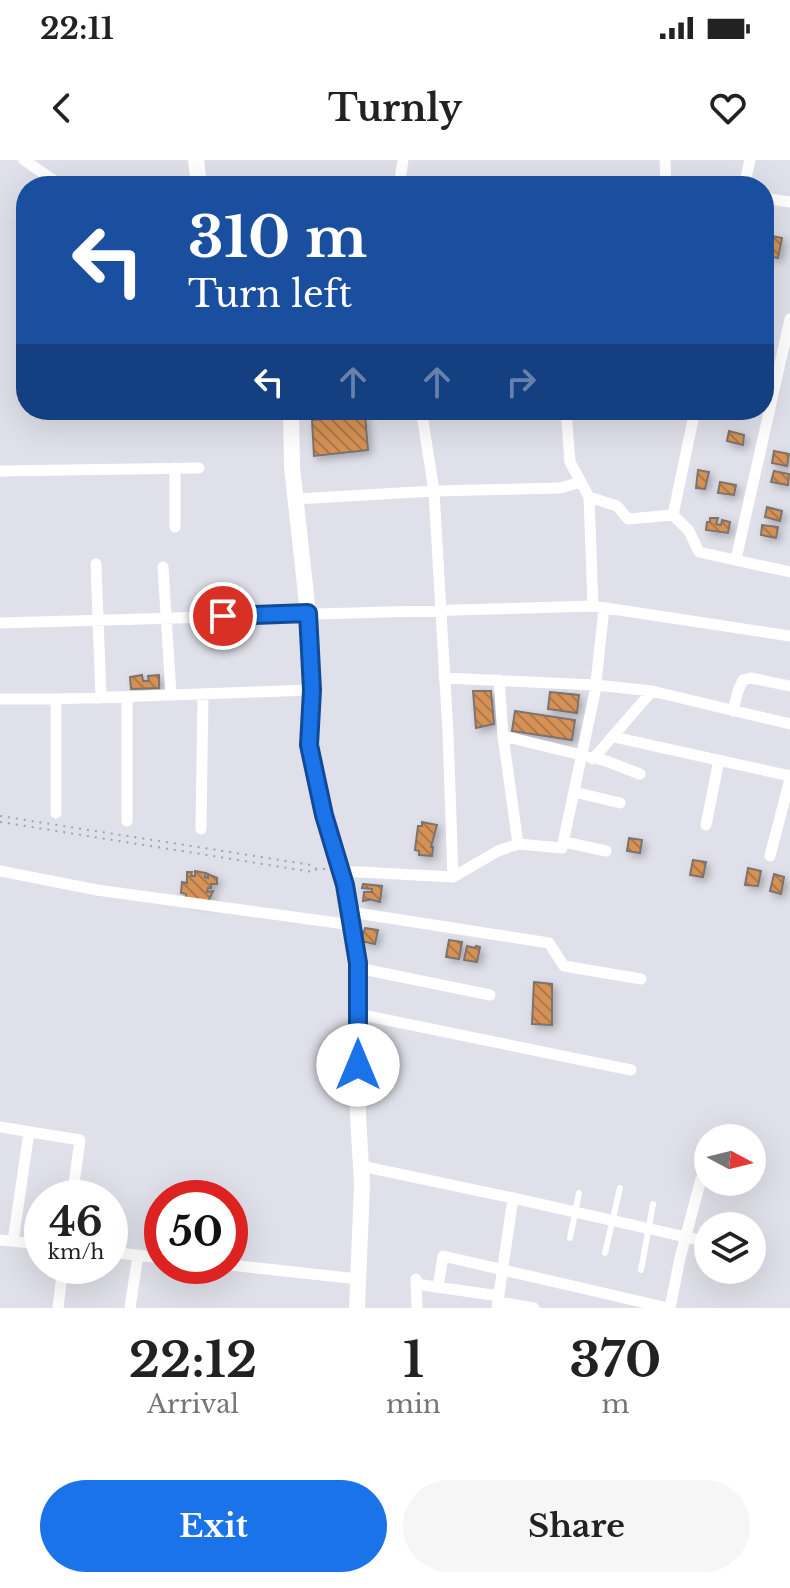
<!DOCTYPE html>
<html lang="en">
<head>
<meta charset="utf-8">
<style>
  :root { --surface:#fff; --page:#f6f6f6; --text:#222; --muted:#767676; --accent:#1a73e8 }
  body { margin:0; font-family:"Libre Baskerville",serif; background:var(--page); color:var(--text); height:100vh; display:flex; flex-direction:column; font-size:30px; white-space:nowrap }
  * { box-sizing:border-box; margin:0 }
  p { font-size:26px; color:var(--muted) }
  .icon { flex:none; width:44px; height:44px; fill:none; stroke:currentColor; stroke-width:2; stroke-linecap:round; stroke-linejoin:round }
  .map { position:relative; height:1148px; overflow:hidden }
  .sheet { display:flex; flex-direction:column; background:var(--surface); flex:1 }
  .sheet>* { flex:none }
  .top-card { position:absolute; left:16px; top:16px; width:758px; height:244px; border-radius:32px; box-shadow:0 8px 32px #0002; background:#1a4fa0; color:#fff; overflow:hidden }
  .needle { width:52px; rotate:97deg }
  .tools { position:absolute; left:694px; top:964px; display:grid; gap:16px }
  .tools a { display:grid; place-items:center; width:72px; height:72px; border-radius:50%; background:var(--surface); box-shadow:0 8px 32px #0002; font-size:40px }
  .speed { position:absolute; left:24px; top:1020px; display:flex; gap:16px; font-size:40px; font-weight:700; text-align:center }
  .speed>* { display:grid; place-content:center; width:104px; height:104px; border-radius:50%; background:var(--surface); box-shadow:0 8px 32px #0002; line-height:1 }
  .speed small { font-size:20px; font-weight:400 }
  .speed .limit { border:12px solid #d22; background:#fff; color:#111 }
  .pin { position:absolute; display:grid; place-items:center; width:68px; height:68px; color:#fff; margin:-34px; border:4px solid #fff; border-radius:50%; box-shadow:0 2px 8px #0007 }
  .me { position:absolute; width:88px; margin:-44px; rotate:0deg; stroke-linejoin:round; filter:drop-shadow(0 0 6px #0008) }
  .turn { display:flex; align-items:center; gap:28px; height:168px; padding:0 40px; font-size:36px }
  .turn .icon { width:104px; height:104px; stroke-width:2.5 }
  .turn b { display:block; font-size:56px; line-height:68px }
  .lanes { display:flex; align-items:center; height:76px; padding:0 40px; background:#0003; justify-content:center; gap:40px; direction:ltr }
  .lanes .off { opacity:.35 }
  .eta { display:flex; justify-content:space-evenly; align-items:center; height:136px; text-align:center }
  .eta b { font-size:48px; font-weight:700; line-height:56px }
  .primary-button { display:flex; gap:16px; margin-top:auto; padding:16px 40px }
  .primary-button a { flex:1; height:92px; border-radius:48px; background:var(--accent); color:#fff; font-size:32px; font-weight:700; line-height:92px; text-align:center }
  .primary-button a+a { background:var(--page); color:var(--text) }
  .status { display:flex; justify-content:space-between; align-items:center; height:56px; padding:0 40px; background:var(--surface); direction:ltr }
  .status svg { height:22px; fill:currentColor }
  header { display:flex; justify-content:space-between; align-items:center; height:104px; padding:0 40px; background:var(--surface); font-size:36px; font-weight:700 }
  .map>svg:first-child { display:block }
  .building { fill:url(#building-back-hatch); stroke:#7b736e; stroke-width:2; filter:url(#shadow) }
  .lines { fill:none; stroke-linecap:round; stroke-linejoin:round }
  .path { stroke:#a2a3aa; stroke-width:2; stroke-dasharray:2 6; stroke-linecap:butt }
  .lane { stroke:#fff; stroke-width:6 }
  .street { stroke:#fff; stroke-width:11 }
  .secondary { stroke:#fff; stroke-width:16 }
  .route-casing { stroke:#114b97; stroke-width:20 }
  .route { stroke:#1a73e8; stroke-width:14 }
</style>
</head>
<body>
<div class="status"><b>22:11</b><svg viewBox="0 0 49 12"><path d="M0 12V9h3v3zM5 12V6h3v6zM10 12V3h3v9zM15 12V0h3v12zM26 1h20v11H26zM47 4h2v5h-2z"/></svg></div>
<header><svg class="icon" aria-label="back" viewBox="0 0 24 24"><path d="M15 5l-7 7 7 7"/></svg>Turnly<svg class="icon" aria-label="heart" viewBox="0 0 24 24"><path d="M12 20l-8-8c-3-5 5-10 8-4 3-6 11-1 8 4z"/></svg></header>
<div class="map">
<svg width="790" height="1148" viewBox="0 0 790 1148">
  <defs>
    <pattern id="building-back-hatch" width="6" height="6" patternUnits="userSpaceOnUse" patternTransform="scale(2)"><rect width="6" height="6" fill="#d69256"/><path d="M-1 5l2 2M0 0l6 6M5-1l2 2" fill="none" stroke="#ae7848"/></pattern>
    <filter id="shadow"><feDropShadow dx="3.5" dy="3.5" stdDeviation="4" flood-color="#0004"/></filter>
  </defs>
  <rect width="100%" height="100%" fill="#dfe0e9"/>
  <path class="building" d="M772 76 782 78 778 98 768 96Z
    M365 255 368 290 314 296 312 260Z
    M729 271 744 275 743 285 727 281Z
    M774 291 789 294 787 306 772 303Z
    M698 310 709 312 705 329 696 328Z
    M774 311 789 314 788 325 771 322Z
    M720 322 736 325 734 335 718 333Z
    M767 347 782 351 780 361 765 357Z
    M710 358H718L716 364 721 365 722 360 730 362 728 373 706 370 707 362H710Z
    M762 365 778 367 776 378 761 375Z
    M142 515 143 521H149L148 516 159 515V528L131 529 130 517Z
    M473 531H491L494 564 476 568Z
    M550 532 579 535 577 553 548 549Z
    M515 551 575 560 572 580 512 571Z
    M422 662 437 665 431 687H433L432 696 419 695V691L415 690 418 666H422Z
    M629 678 642 680 640 693 627 691Z
    M693 700 706 702 703 717 690 715Z
    M748 708 761 711 758 726 745 725Z
    M195 711 206 713 205 717 208 718V714L217 718V724H211V728H208L207 732 213 731 208 742 186 739V734L181 733 182 722 187 723V712H192L191 716H195Z
    M774 714 784 717 781 734 770 731Z
    M363 724 382 726 380 742 369 739V740L363 741 364 732H372V729L362 728Z
    M365 768 378 770 375 784 361 781Z
    M449 780 462 782 459 799 446 797Z
    M467 786 475 788 476 786 480 787 477 802 464 800Z
    M534 822 552 824V865L532 864Z"/>
  <g class="lines">
    <path class="path" d="M0 656 312 705 316 708
      M0 662 313 712 317 709H326"/>
    <path class="lane" d="M570 1078 579 1033
      M605 1093 620 1028
      M641 1110 653 1044"/>
    <path class="street" d="M24 0 62 26
      M665 0 666 26
      M399 26 403 0
      M744 26 750 0
      M764 38 790 42
      M764 214 777 217
      M566 250 570 302 589 337 593 446 790 476
      M695 250 673 355 689 371 699 392 790 412
      M175 308V367
      M0 311 199 308
      M589 337 617 346 628 359 673 355
      M296 339 434 331 423 261 422 250
      M736 399 790 159
      M96 404 101 538
      M163 407 171 535
      M0 463 593 446
      M444 518 596 525 652 531 790 564
      M499 520 503 576 518 684
      M127 537V661
      M0 539H56L312 530
      M56 539V653
      M733 551 738 531 743 520 751 518 790 526
      M503 576 606 601 640 614
      M614 577 790 616
      M593 599 652 531
      M574 632 620 643
      M706 665 719 600
      M201 669 203 534
      M564 682 606 691
      M770 696 790 619
      M0 711 97 730 352 765
      M341 711 453 717 498 691 518 684 562 688 595 532 604 448
      M453 717 448 573 434 331 560 328 581 322
      M350 752 549 783 564 806 641 819
      M358 808 490 835
      M358 854 631 910
      M0 967 80 980 72 1038
      M361 1006 513 1038 708 1082
      M0 1080 42 1084
      M13 1081 29 972
      M110 1092 162 1098
      M230 1105 358 1119
      M416 1119 417 1148
      M416 1124 499 1136
      M438 1127 443 1096 668 1148
      M498 1142 534 1148
      M58 1148 63 1106
      M130 1148 138 1095
      M497 1148 513 1038
      M670 1148 680 1098 701 1019"/>
    <path class="secondary" d="M196 0 199 26
      M291 250 292 307 308 453 312 530 309 585 324 655 345 725 358 803V955L362 1025 357 1148"/>
  </g>
  <g class="lines">
    <g class="route-casing">
      <path id="route" d="M223 456 308 453 312 530 309 585 324 655 345 725 358 803V905"/>
    </g>
    <use href="#route" class="route"/>
  </g>
</svg>
<div class="tools">
<a><svg class="needle" viewBox="-14 -14 28 28"><path d="M0-13l5 13h-10z" fill="#e53935"/><path d="M0 13l5-13h-10z" fill="#767676"/></svg></a>
<a><svg class="icon" aria-label="layers" viewBox="0 0 24 24"><path d="M12 4l9 5-9 5-9-5zM3 14l9 5 9-5"/></svg></a>
</div>
<div class="speed"><div>46<small>km/h</small></div><div class="limit">50</div></div>
<div class="pin" style="left:223px;top:456px;background:#d93025"><svg class="icon" aria-label="arrive" viewBox="0 0 24 24"><path d="M6 21V4h12l-3 4 3 4H6"/></svg></div>
<svg class="me" style="left:358px;top:905px" viewBox="-20 -20 40 40"><circle r="19" fill="#fff"/><path d="M0-13L10 11 0 6-10 11z" fill="#1a73e8"/></svg>
<div class="top-card">
<div class="turn"><svg class="icon" aria-label="left" viewBox="0 0 24 24"><path d="M17 20v-9H6M10 6l-5 5 5 5"/></svg><div><b>310 m</b>Turn left</div></div>
<div class="lanes"><svg class="icon" aria-label="left" viewBox="0 0 24 24"><path d="M17 20v-9H6M10 6l-5 5 5 5"/></svg><svg class="icon off" aria-label="ahead" viewBox="0 0 24 24"><path d="M12 20V5M6 11l6-6 6 6"/></svg><svg class="icon off" aria-label="ahead" viewBox="0 0 24 24"><path d="M12 20V5M6 11l6-6 6 6"/></svg><svg class="icon off" aria-label="right" viewBox="0 0 24 24"><path d="M7 20v-9h11M14 6l5 5-5 5"/></svg></div>
</div>
</div>
<section class="sheet">
<div class="eta">
<div><b>22:12</b><p>Arrival</p></div>
<div><b>1</b><p>min</p></div>
<div><b>370</b><p>m</p></div>
</div>
<div class="primary-button"><a>Exit</a><a>Share</a></div>
</section>
</body>
</html>
